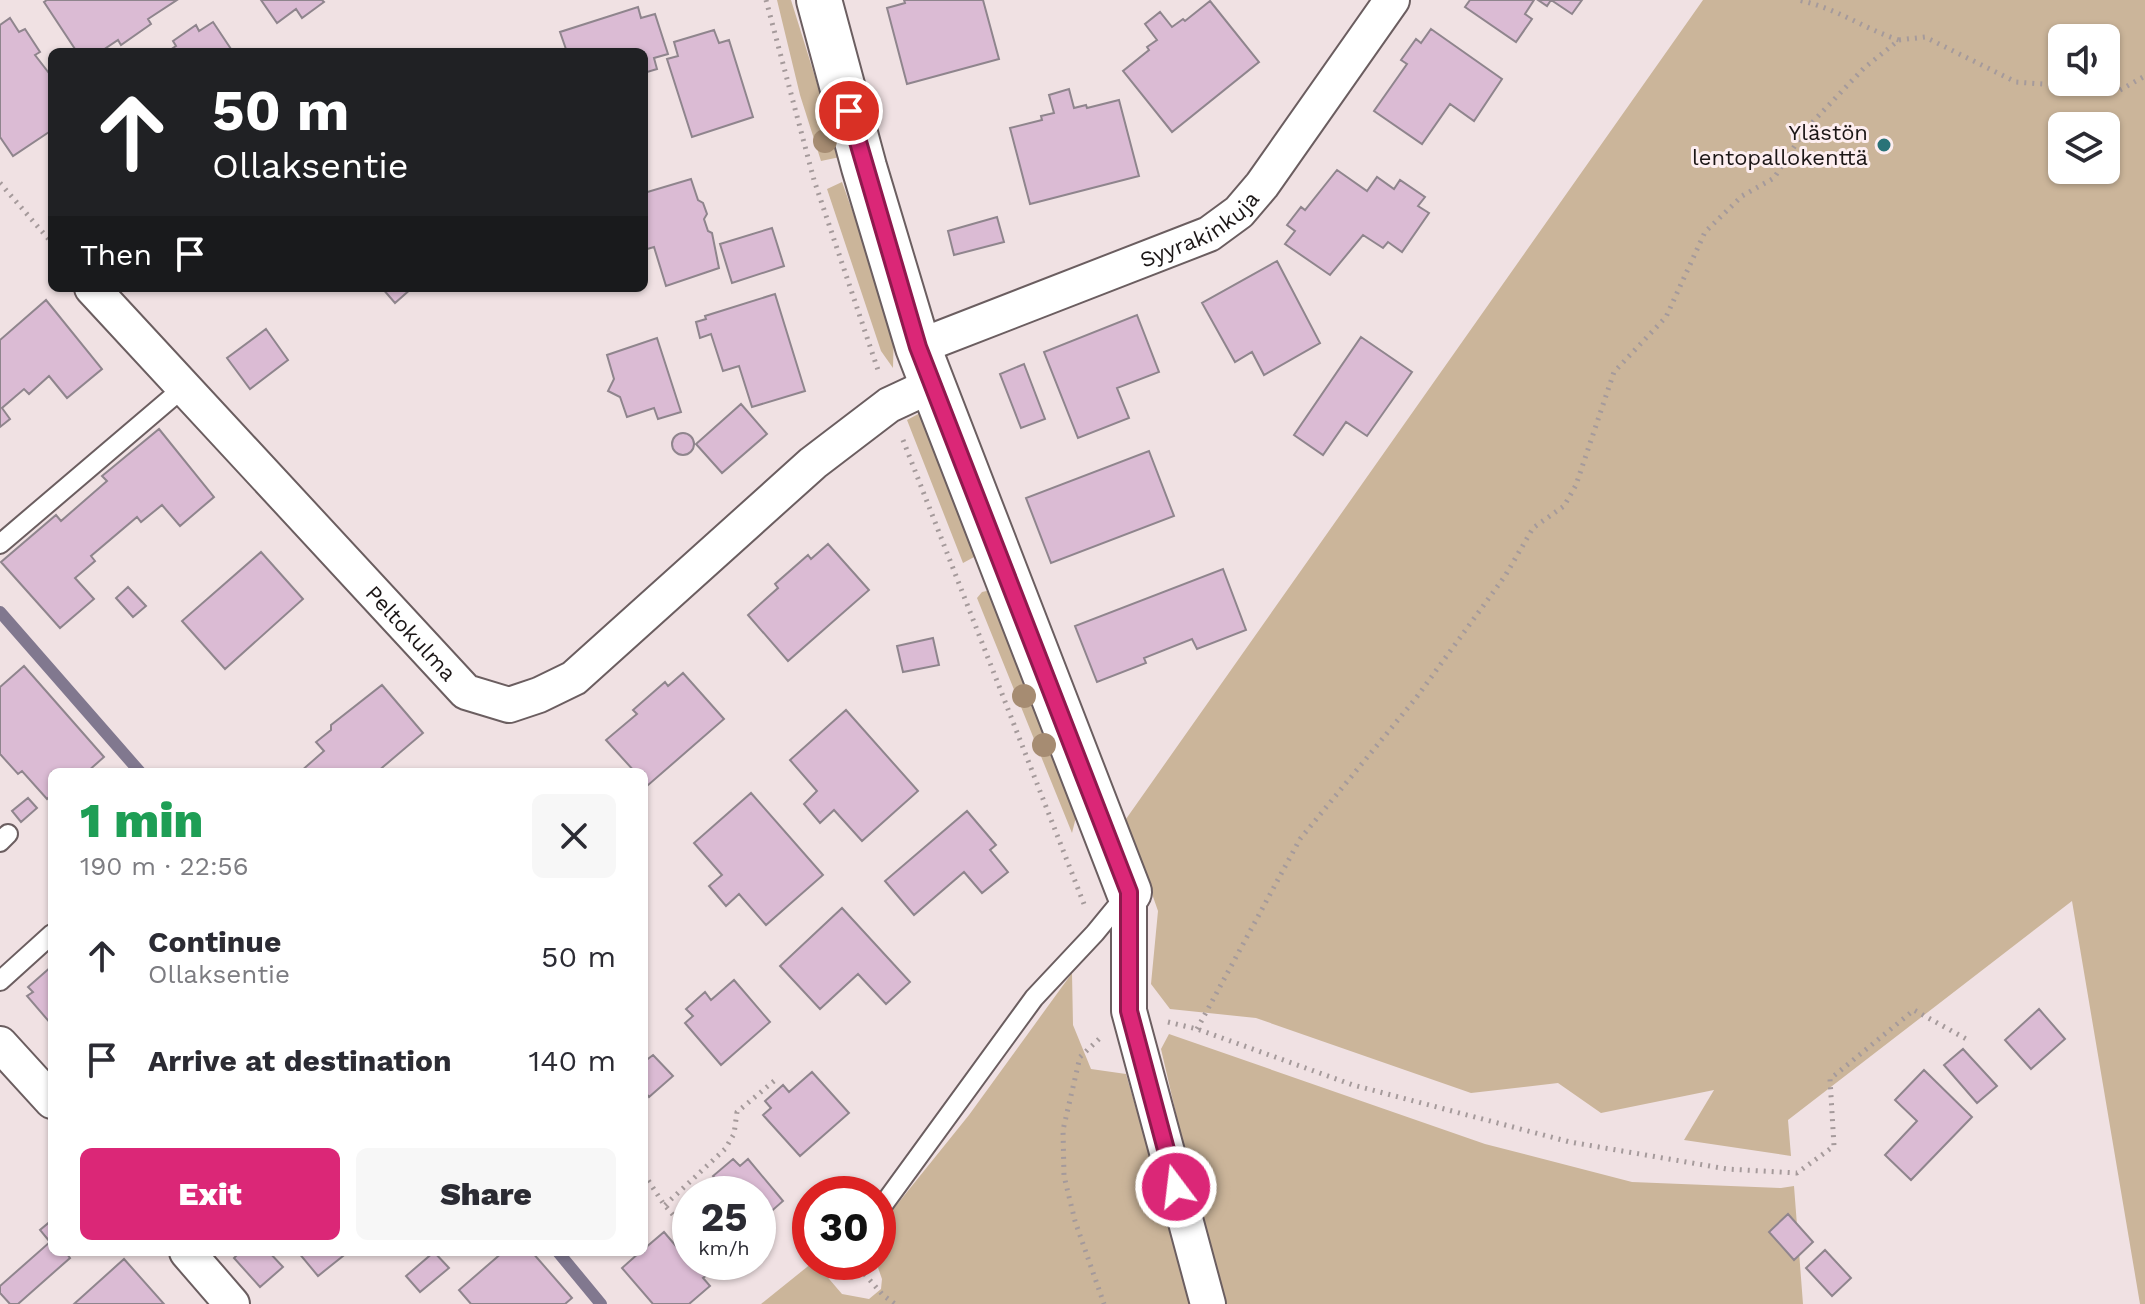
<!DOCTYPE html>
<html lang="en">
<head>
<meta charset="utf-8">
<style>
  :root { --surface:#fff; --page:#f7f7f7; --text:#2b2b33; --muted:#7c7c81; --accent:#db2777 }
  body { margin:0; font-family:"Work Sans",sans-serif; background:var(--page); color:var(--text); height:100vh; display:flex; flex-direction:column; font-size:30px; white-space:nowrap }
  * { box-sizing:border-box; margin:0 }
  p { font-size:26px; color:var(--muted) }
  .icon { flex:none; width:44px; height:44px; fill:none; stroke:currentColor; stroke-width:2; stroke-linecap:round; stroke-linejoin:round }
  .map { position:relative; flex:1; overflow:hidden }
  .details { position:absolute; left:48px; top:768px; width:600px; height:488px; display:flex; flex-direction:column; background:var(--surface); border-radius:12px; box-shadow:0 2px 6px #0004 }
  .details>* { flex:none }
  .top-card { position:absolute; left:48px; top:48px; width:600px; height:244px; border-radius:12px; box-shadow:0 2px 6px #0004; background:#202124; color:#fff; overflow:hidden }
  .tools { position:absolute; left:2048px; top:24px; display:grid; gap:16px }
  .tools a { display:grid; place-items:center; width:72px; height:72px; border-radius:12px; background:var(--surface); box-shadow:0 2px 6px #0004; font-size:40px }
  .speed { position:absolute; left:672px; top:1176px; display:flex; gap:16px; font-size:40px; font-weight:700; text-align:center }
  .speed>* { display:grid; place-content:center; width:104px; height:104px; border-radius:50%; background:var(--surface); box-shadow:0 2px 6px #0004; line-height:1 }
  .speed small { font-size:20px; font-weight:400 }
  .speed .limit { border:12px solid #d22; background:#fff; color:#111 }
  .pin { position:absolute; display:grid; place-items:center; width:68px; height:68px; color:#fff; margin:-34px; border:4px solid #fff; border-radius:50%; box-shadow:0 2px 8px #0007 }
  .me { position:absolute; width:88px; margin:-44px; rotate:345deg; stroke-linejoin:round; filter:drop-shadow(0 0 6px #0008) }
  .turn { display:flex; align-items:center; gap:28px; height:168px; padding:0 32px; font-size:36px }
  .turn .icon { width:104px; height:104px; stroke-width:2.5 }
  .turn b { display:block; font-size:56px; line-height:68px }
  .then { display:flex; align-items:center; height:76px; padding:0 32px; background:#0003; gap:16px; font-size:30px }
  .round { display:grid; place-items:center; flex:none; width:84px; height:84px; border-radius:12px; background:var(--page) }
  .summary { display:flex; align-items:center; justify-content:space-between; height:136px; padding:0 32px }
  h1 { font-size:48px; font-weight:800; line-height:60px; color:#1e9e55 }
  .button { display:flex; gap:16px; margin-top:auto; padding:16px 32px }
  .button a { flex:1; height:92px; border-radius:12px; background:var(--accent); color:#fff; font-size:32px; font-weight:800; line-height:92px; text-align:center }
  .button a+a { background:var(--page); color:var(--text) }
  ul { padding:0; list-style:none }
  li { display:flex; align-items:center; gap:24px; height:104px; padding:0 32px }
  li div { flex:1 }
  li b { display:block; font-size:30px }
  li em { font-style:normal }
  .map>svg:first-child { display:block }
  .green { fill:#cbb59a; fill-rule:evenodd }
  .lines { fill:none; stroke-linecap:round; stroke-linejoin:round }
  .stream { stroke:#81788f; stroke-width:12 }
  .building { fill:#dbbbd4; stroke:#8f858d; stroke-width:2 }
  .service-casing { stroke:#6b5e60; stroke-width:22 }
  .minor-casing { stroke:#6b5e60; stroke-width:38 }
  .tertiary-casing { stroke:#6b5e60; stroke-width:48 }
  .path { stroke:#a59a9b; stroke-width:5; stroke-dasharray:2 6; stroke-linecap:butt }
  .service { stroke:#fff; stroke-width:18 }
  .minor { stroke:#fff; stroke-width:34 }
  .tertiary { stroke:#fff; stroke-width:44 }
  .tree { fill:#a68c72 }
  .route-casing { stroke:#8e194d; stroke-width:20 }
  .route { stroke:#db2777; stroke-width:14 }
  .poi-dot { fill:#297378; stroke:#fdeef0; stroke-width:3 }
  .labels { text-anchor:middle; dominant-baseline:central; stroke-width:6; stroke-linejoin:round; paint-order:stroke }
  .poi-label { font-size:22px; fill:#1b1616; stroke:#fdeef0; text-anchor:end }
  .street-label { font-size:22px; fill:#1b1616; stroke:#fdeef0 }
</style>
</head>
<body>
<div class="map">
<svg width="2145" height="1304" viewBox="0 0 2145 1304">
  <rect width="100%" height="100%" fill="#f0e1e3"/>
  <path class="green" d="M777 0H791L840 157 821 161 800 95Z
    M1703 0H2145V1304H2140L2072 901 1788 1120 1791 1156 1684 1140 1714 1090 1601 1113 1558 1083 1471 1093 1256 1018 1170 1009 1151 984 1158 911 1126 819ZM2062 38H2106V82H2062ZM2062 126H2106V170H2062Z
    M842 182 894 327 893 368 881 351 827 189Z
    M920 413 976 556 963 563 907 420Z
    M991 590 1079 805 1072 833 977 598 982 592Z
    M1072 973 1073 1025 1091 1069 1126 1074 1193 1304H761L812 1263 824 1273 842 1294 869 1299 881 1289 882 1279 876 1262H878V1228L969 1115Z
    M1169 1034 1485 1144 1632 1182 1781 1188 1794 1186 1803 1304H1220L1161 1049Z"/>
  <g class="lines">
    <path class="stream" d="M0 612 140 772
      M558 1252 601 1304"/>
  </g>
  <path class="building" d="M47 0H177L148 19 151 24 121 45 118 40 100 52H77L44 2Z
    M261 0H322L324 2 302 18 296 9 277 23Z
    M904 0H983L999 59 907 84 887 8 905 3Z
    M1470 0H1534L1525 14 1532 19 1516 42 1465 7Z
    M1538 0H1582L1572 14 1551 0 1547 6Z
    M1210 1 1259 62 1172 132 1123 71 1149 50 1147 47 1157 40 1145 24 1160 12 1172 27 1183 19 1185 21Z
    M638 7 641 18 655 14 668 54 654 58 657 69 644 73V52H567L560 32Z
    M10 18 19 32 25 29 40 52 35 55 52 77V130L13 156 0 137V25Z
    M213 22 233 52H167L176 46 173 41 196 25 199 31Z
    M1431 29 1502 79 1474 121 1450 104 1422 144 1374 111 1407 64 1401 60 1416 39 1421 43Z
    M714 30 719 43 729 40 753 117 692 137 667 59 678 56 674 42Z
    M1069 89 1074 108 1086 105 1087 108 1119 100 1139 176 1030 204 1010 128 1042 120 1041 116 1054 113 1049 95Z
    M1337 170 1367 191 1377 177 1394 189 1400 180 1425 197 1418 206 1429 213 1402 252 1388 242 1383 248 1363 235 1330 275 1285 244 1295 231 1287 225 1301 207 1305 210Z
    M691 179 698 200 703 203 707 214 704 219 708 231 712 233 719 268 666 286 654 247 644 250V193Z
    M997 217 1004 242 954 255 948 231Z
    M772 228 784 266 732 283 720 244Z
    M1277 261 1320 343 1264 375 1252 352 1235 362 1202 303Z
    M382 288H412L395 303Z
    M775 294 805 391 752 407 739 366 723 371 711 334 700 338 696 322 706 319 705 316Z
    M46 300 102 369 67 398 49 376 29 394 24 389 2 408 10 419 0 427V340Z
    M1137 315 1159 372 1117 388 1129 418 1078 438 1044 352Z
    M266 329 288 360 250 389 227 358Z
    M1361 337 1412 372 1367 436 1346 422 1323 455 1294 435Z
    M657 338 681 412 658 419 654 408 627 417 620 397 608 391 614 379 607 355Z
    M1024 364 1045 419 1021 428 1000 374Z
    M741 404 767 434 722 473 696 444Z
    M159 429 214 497 180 526 162 505 141 522 137 517 91 556 95 561 75 578 94 599 60 628 1 562 56 515 61 521 107 481 102 476Z
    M672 444a11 11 0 1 1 22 0a11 11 0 1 1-22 0Z
    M1149 451 1174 516 1051 563 1026 498Z
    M828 544 869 590 788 661 748 615 778 588 775 584 808 555 811 559Z
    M261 552 303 599 225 669 182 621Z
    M1223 569 1246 630 1197 649 1192 639 1144 658 1146 663 1097 682 1075 626Z
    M128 587 146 606 133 617 116 598Z
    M933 638 939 665 903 672 897 646Z
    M24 666 104 757 87 772H52V794L47 799 22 771 18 774 0 754V687Z
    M683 673 724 719 647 786 644 783V772H635L606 740 637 714 633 710 665 682 668 686Z
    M382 685 423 733 377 772H300L324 751 316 742 331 730V725Z
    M846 710 918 791 862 841 834 810 820 823 804 804 817 791 790 760Z
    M751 793 823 875 766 925 739 894 726 906 709 886 722 875 694 843Z
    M28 798 37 808 21 822 12 811Z
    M967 811 996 845 990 850 1008 872 982 893 964 872 914 915 885 881Z
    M842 908 910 982 886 1004 858 974 820 1009 780 966Z
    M52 966V1025L27 996 33 992 28 987Z
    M734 980 770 1022 721 1065 685 1023 693 1016 686 1009 705 992 711 1000Z
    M2039 1009 2065 1039 2031 1069 2005 1040Z
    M1963 1049 1997 1086 1977 1103 1944 1065Z
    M653 1055 673 1076 649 1097 644 1091V1062Z
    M1924 1070 1972 1117 1911 1180 1885 1155 1917 1121 1895 1100Z
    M812 1072 849 1113 800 1156 763 1115 771 1108 765 1101 783 1085 789 1092Z
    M733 1159 740 1166 748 1159 783 1201 758 1223V1194H707L719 1183 713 1176Z
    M1788 1214 1813 1242 1794 1260 1769 1232Z
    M52 1220V1252H70L67 1254 70 1258 18 1304H10L0 1293V1286L50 1242 40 1230Z
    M664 1232 686 1258 690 1254V1262H703L711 1272 703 1278 710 1286 689 1304H653L622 1268 640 1252H644V1249Z
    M1825 1250 1851 1278 1832 1296 1806 1268Z
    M240 1252H269L283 1267 260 1287 234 1258Z
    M298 1252H348L318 1276Z
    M434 1252 449 1268 420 1292 406 1276Z
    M503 1252H532L572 1298 565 1304H471L459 1290Z
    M124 1259 164 1304H74Z"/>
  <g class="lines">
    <g class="service-casing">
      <path id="service" d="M0 544 183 388
        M0 842 8 834
        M0 981 52 934
        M878 1212 1034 998 1095 933 1127 894"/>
    </g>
    <g class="minor-casing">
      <g id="minor">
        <path id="s1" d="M92 288 466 692 509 705 539 695 574 678 813 463 889 405 934 384"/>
        <path id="s2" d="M918 347 1209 234 1239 212 1262 185 1392 0"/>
        <path d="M1129 892V1011L1208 1304"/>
        <path d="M0 1044 52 1101"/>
        <path d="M187 1252 232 1304"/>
      </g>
    </g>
    <g class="tertiary-casing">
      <path id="tertiary" d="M819 0 864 167 918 347 1129 892"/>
    </g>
    <path class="path" d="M766 0 814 180 878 370
      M1899 40 1925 37 2016 82 2120 90 2145 76
      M0 183 52 243
      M903 440 1084 904
      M1168 1022 1197 1029 1353 1085 1570 1142 1727 1169 1797 1173 1834 1146 1830 1079 1914 1010 1968 1040
      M1197 1029 1300 839 1416 698 1505 576 1533 528 1564 506 1576 485 1614 372 1666 317 1705 232 1742 196 1774 178 1805 130 1864 68 1899 40C1862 28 1837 8 1798 0
      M1099 1039 1080 1057 1063 1130 1064 1176 1075 1221 1104 1304
      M644 1174 663 1203 690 1235
      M665 1205 725 1149 734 1134 737 1112 774 1081
      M854 1262 883 1295 895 1304"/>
    <use href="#service" class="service"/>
    <use href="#minor" class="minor"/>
    <use href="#tertiary" class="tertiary"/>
  </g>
  <g class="tree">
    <circle cx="825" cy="141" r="12"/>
    <circle cx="1024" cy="696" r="12"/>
    <circle cx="1044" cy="745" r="12"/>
  </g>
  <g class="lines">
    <g class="route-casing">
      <path id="route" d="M849 111 918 347 1129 892V1011L1176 1187"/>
    </g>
    <use href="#route" class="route"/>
  </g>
  <circle class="poi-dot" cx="1884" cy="145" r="8"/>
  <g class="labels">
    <g class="poi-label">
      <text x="1868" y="132">Ylästön<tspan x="1868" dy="25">lentopallokenttä</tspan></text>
    </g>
    <g class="street-label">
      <text stroke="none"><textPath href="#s2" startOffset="306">Syyrakinkuja</textPath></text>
      <text stroke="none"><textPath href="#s1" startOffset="470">Peltokulma</textPath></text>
    </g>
  </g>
</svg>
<div class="tools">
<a><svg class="icon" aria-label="sound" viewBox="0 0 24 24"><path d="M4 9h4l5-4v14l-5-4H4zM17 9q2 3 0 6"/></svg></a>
<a><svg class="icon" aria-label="layers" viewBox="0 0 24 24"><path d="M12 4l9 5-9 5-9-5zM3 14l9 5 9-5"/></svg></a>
</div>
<div class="speed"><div>25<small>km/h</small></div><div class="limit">30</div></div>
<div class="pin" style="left:849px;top:111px;background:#d93025"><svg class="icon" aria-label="arrive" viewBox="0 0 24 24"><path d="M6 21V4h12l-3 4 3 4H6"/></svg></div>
<svg class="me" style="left:1176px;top:1187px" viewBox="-20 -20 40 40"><circle r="17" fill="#db2777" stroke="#fff" stroke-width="3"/><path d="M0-11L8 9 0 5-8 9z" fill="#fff"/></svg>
<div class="top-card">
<div class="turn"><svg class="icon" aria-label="ahead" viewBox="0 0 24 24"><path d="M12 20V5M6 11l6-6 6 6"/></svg><div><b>50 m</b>Ollaksentie</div></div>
<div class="then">Then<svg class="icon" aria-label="arrive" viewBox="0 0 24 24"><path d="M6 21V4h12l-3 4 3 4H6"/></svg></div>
</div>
<section class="details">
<div class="summary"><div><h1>1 min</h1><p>190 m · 22:56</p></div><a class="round"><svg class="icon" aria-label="close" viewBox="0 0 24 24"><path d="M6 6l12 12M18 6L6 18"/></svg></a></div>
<ul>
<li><svg class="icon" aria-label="ahead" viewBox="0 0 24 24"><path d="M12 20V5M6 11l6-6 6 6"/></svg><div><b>Continue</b><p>Ollaksentie</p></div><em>50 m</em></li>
<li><svg class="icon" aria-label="arrive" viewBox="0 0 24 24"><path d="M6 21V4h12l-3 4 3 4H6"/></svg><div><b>Arrive at destination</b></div><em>140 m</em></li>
</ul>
<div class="button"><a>Exit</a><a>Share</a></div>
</section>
</div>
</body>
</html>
